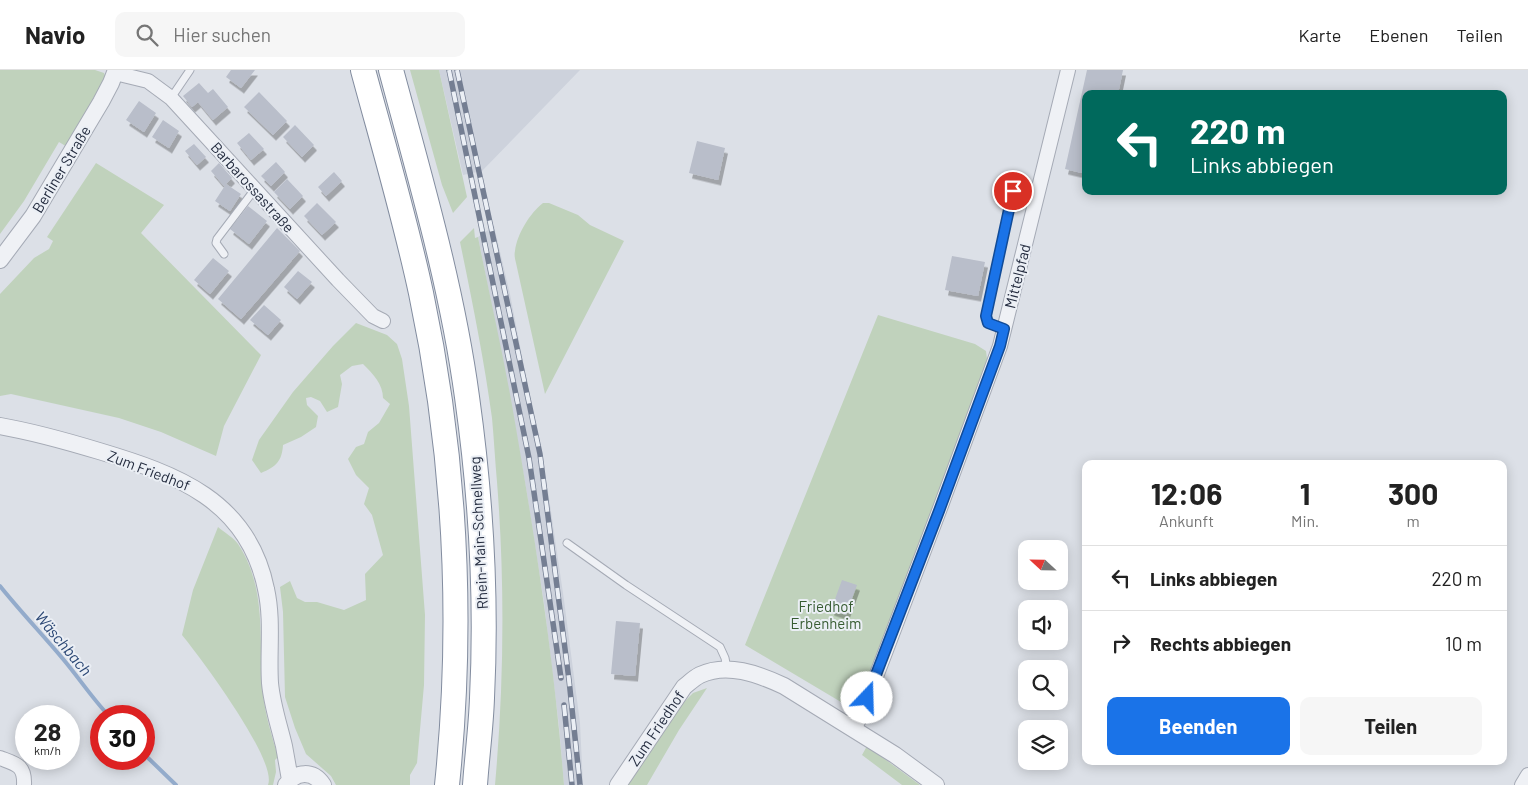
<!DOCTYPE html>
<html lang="de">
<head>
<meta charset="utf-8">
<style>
  :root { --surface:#fff; --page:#f6f6f6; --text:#222; --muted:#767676; --line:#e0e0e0; --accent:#1a73e8 }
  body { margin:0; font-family:Barlow,sans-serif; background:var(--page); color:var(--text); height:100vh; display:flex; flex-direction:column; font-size:19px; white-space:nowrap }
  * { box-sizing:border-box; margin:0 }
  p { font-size:16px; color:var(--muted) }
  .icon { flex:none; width:28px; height:28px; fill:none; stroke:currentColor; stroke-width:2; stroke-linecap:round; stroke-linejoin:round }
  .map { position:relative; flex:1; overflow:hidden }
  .panel { position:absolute; left:1082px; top:390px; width:425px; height:305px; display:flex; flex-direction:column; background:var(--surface); border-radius:10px; box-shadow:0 2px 12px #0003 }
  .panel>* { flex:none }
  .hud { position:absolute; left:1082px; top:20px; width:425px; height:105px; border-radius:10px; box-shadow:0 2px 12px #0003; background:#00695c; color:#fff; overflow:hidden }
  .needle { width:32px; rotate:292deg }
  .controls { position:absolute; left:1018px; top:470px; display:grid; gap:10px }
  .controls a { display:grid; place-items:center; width:50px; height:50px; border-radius:10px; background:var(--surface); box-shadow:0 2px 12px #0003; font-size:25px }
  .speed { position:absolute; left:15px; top:635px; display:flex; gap:10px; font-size:25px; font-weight:700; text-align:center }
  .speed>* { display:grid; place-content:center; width:65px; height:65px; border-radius:50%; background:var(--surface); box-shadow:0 2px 12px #0003; line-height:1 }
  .speed small { font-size:12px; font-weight:400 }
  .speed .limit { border:8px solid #d22; background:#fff; color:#111 }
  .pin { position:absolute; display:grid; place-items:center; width:42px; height:42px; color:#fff; margin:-21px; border:2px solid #fff; border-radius:50%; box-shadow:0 1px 5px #0007 }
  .me { position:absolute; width:55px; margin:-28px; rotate:21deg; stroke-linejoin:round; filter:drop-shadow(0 0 4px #0008) }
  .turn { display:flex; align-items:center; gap:18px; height:105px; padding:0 25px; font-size:22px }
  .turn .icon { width:65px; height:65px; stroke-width:2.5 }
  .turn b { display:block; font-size:35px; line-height:42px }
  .eta { display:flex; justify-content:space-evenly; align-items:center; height:85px; text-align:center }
  .eta b { font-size:30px; font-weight:700; line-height:35px }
  .action { display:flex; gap:10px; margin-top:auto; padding:10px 25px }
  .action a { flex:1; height:58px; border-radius:10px; background:var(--accent); color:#fff; font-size:20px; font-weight:700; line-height:58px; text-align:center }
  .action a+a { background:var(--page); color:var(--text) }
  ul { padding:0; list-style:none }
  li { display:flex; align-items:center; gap:15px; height:65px; padding:0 25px; border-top:1px solid var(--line) }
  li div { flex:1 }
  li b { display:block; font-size:19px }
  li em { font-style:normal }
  header { display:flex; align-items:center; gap:30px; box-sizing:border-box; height:70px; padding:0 25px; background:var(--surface); border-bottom:1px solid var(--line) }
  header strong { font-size:24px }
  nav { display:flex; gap:28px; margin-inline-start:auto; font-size:18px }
  .search { width:350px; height:45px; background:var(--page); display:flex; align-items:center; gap:12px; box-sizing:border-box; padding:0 18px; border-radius:10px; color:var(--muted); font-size:19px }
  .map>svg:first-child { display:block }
  .built { fill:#cdd2dc }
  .green { fill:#c0d2bc }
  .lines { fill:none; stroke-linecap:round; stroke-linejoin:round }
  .stream { stroke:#93abcb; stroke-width:4 }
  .building { fill:#b9beca; filter:url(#shadow) }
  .service-casing { stroke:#a5aab5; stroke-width:9 }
  .minor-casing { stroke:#a5aab5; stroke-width:16 }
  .tertiary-casing { stroke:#a5aab5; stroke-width:18 }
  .motorway-casing { stroke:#828c9f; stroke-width:26 }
  .service { stroke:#eff1f5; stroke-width:7 }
  .minor { stroke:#eff1f5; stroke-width:14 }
  .tertiary { stroke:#eff1f5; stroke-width:16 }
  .motorway { stroke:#fff; stroke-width:24 }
  .rail-casing { stroke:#747e92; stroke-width:5.5 }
  .rail { stroke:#ebeff5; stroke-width:4; stroke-dasharray:11; stroke-linecap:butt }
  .route-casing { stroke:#114b97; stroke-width:12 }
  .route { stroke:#1a73e8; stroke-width:9 }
  .labels { text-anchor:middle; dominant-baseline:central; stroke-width:4; stroke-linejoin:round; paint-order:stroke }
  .street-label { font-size:15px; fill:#242c3f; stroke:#ebeff5 }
  .park-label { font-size:15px; fill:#365b31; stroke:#ebeff5 }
  .water-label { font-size:16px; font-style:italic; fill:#2c4875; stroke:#ebeff5 }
</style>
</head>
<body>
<header>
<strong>Navio</strong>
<div class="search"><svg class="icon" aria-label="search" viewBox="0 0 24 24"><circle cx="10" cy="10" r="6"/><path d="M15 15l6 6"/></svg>Hier suchen</div>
<nav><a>Karte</a><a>Ebenen</a><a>Teilen</a></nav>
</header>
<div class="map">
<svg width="1528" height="715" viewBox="0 0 1528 715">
  <defs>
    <filter id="shadow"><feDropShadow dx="3" dy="5.5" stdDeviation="0" flood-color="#0004"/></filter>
  </defs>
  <rect width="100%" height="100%" fill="#dce0e7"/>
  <path class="built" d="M439 0H580L482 101 463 105Z
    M494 156 510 224 548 421 564 530 580 653 583 715H564L559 656 544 533 527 424 511 333 478 167Z"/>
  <path class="green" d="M0 0H95L104 3 107 11 69 78 59 72 24 131 0 164Z
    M410 0H439L467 127 453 143 442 115Z
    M96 93 164 135 141 163 261 285 224 356 216 386 161 362 119 348 11 324 0 326V224L34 188 49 179 53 171 47 167Z
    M543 133H549L578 145 590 155 624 171 545 324 516 193C515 189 514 185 515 181 517 164 530 143 543 133Z
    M474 158 475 168 478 167C489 223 502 279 512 335 534 461 554 587 564 715H495C504 614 505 513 497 412 495 391 494 369 492 348 484 289 472 230 460 172Z
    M878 245 975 274 986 281 987 289 984 301 861 628 853 634 846 635 745 575Z
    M356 253 387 265 397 274 402 289 409 336 425 545 424 615 417 693 410 705V715H336L331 706 306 684 295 658 285 627 283 542 280 517 290 511 297 528 305 532H317L344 540 366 530 365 504 383 485 372 445 364 434 369 418 356 405 348 389 356 377 364 374 368 362 379 353 390 334 383 328C383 314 373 304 363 294L352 296 340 305 342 314 338 337 327 342 320 331 311 327 306 328 307 335 318 346 316 357 301 367 283 375C282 391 276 397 261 403L252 390 259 370 293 322 333 276Z
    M218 457C224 462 234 468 238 474 268 519 258 573 263 623 265 645 272 666 278 687L275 690 276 702 273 715H268C278 691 200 587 182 565L193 520Z
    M707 618 679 660 647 715H627L681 635 693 623Z
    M867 676 920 715H902L862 685Z"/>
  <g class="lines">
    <path class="stream" d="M0 516C20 541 42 564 63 589 79 608 92 628 109 646
      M144 684 176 715"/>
  </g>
  <path class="building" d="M231 0H255L241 18 226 7Z
    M1087 0H1123L1118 24H1086V104L1065 99Z
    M199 13 208 23 213 19 228 37 213 50 198 32 192 37 183 26Z
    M259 22 287 51 273 65 244 37Z
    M139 31 156 43 144 62 126 50Z
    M163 50 179 61 169 78 152 67Z
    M295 55 314 75 302 87 283 67Z
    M249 63 264 79 251 90 237 73Z
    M697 71 725 78 718 110 689 103Z
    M194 74 206 87 197 95 185 81Z
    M276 92 285 102 271 116 261 106Z
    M219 93 232 108 224 116 211 101Z
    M334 102 342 111 326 126 318 117Z
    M287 109 303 126 290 139 274 122Z
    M226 114 241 124 230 141 215 131Z
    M317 133 336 152 322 165 304 146Z
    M248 136 267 151 249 174 230 159Z
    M277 158 300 181 241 249 218 229Z
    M952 186 985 192 978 226 945 220Z
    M213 188 229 201 210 224 194 210Z
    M298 201 312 212 297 229 284 217Z
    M264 235 281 250 268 265 250 250Z
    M842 510 857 515 846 545 831 540Z
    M616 551 640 553 635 606 611 604Z"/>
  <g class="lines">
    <g class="service-casing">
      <path id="service" d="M171 28 190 0
        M224 184 216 173 217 169 255 119
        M1004 259 988 253 986 246 1013 121 1037 126
        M567 473 626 515 720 577 725 588 727 599"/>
    </g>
    <g class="minor-casing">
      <path id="minor" d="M115 3 148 11 171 28 338 210 373 246 383 251
        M854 659 861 646 939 441 1000 276 1068 0
        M0 688C16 694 25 695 24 715
        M1522 715 1528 705"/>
    </g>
    <g class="tertiary-casing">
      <path id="tertiary" d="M0 190 33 146 101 32 111 13 116 0
        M0 356C34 362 66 371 99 381 176 404 248 430 266 519 273 550 268 582 270 613 272 635 279 655 284 676 286 687 288 698 290 710
        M286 715C296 701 313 700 323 715
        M618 715 684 617C689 613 694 608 700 605 727 592 758 604 784 616L895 685 936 715"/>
    </g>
    <g class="motorway-casing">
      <path id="motorway" d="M363 0C383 74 405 148 421 223 455 384 464 551 447 715
        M391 0C420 108 452 216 467 327 481 427 487 528 482 628 481 657 477 686 475 715"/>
    </g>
    <use href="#service" class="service"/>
    <use href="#minor" class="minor"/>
    <use href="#tertiary" class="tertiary"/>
    <use href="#motorway" class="motorway"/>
    <g class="rail-casing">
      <path id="rail" d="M449 0 529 388 561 608
        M457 0 540 384 569 610 580 715
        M564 635 572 715"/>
    </g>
    <use href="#rail" class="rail"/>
  </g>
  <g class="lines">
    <g class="route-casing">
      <path id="route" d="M867 628 939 441 1000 276 1004 259 988 253 986 246 1013 121"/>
    </g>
    <use href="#route" class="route"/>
  </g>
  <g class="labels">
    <g class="street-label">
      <text transform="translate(61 99) rotate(-59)">Berliner Straße</text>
      <text transform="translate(253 117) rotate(48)">Barbarossastraße</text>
      <text transform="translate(1017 206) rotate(-76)">Mittelpfad</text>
      <text transform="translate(149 400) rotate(21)">Zum Friedhof</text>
      <text transform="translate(478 463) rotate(-93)">Rhein-Main-Schnellweg</text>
      <text transform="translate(656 658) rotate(-56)">Zum Friedhof</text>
    </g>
    <g class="park-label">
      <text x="826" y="536">Friedhof<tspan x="826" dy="17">Erbenheim</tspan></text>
    </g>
    <g class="water-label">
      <text transform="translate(64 573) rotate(50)">Wäschbach</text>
    </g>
  </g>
</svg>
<div class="controls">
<a><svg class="needle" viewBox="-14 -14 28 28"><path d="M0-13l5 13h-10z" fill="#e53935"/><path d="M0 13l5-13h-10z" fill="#767676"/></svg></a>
<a><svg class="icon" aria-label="sound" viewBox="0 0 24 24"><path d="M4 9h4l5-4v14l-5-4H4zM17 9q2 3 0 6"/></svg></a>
<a><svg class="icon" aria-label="search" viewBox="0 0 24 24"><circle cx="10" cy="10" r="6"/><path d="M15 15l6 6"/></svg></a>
<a><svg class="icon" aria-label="layers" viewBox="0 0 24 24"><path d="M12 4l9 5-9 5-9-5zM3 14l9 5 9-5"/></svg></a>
</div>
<div class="speed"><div>28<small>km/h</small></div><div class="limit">30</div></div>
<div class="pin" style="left:1013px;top:121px;background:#d93025"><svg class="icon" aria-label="arrive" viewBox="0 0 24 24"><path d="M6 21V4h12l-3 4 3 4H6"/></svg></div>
<svg class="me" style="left:867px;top:628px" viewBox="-20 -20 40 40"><circle r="19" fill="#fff"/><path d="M0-13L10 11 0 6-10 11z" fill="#1a73e8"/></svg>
<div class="hud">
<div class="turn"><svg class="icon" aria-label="left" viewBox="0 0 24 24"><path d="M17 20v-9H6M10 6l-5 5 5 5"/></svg><div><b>220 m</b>Links abbiegen</div></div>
</div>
<section class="panel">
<div class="eta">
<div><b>12:06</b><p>Ankunft</p></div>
<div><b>1</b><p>Min.</p></div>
<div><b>300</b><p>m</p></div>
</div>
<ul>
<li><svg class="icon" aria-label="left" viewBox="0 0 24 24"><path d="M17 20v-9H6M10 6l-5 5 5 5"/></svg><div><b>Links abbiegen</b></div><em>220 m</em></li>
<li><svg class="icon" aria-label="right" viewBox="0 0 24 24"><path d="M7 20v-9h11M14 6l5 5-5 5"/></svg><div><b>Rechts abbiegen</b></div><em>10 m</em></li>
</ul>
<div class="action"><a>Beenden</a><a>Teilen</a></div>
</section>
</div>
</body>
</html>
